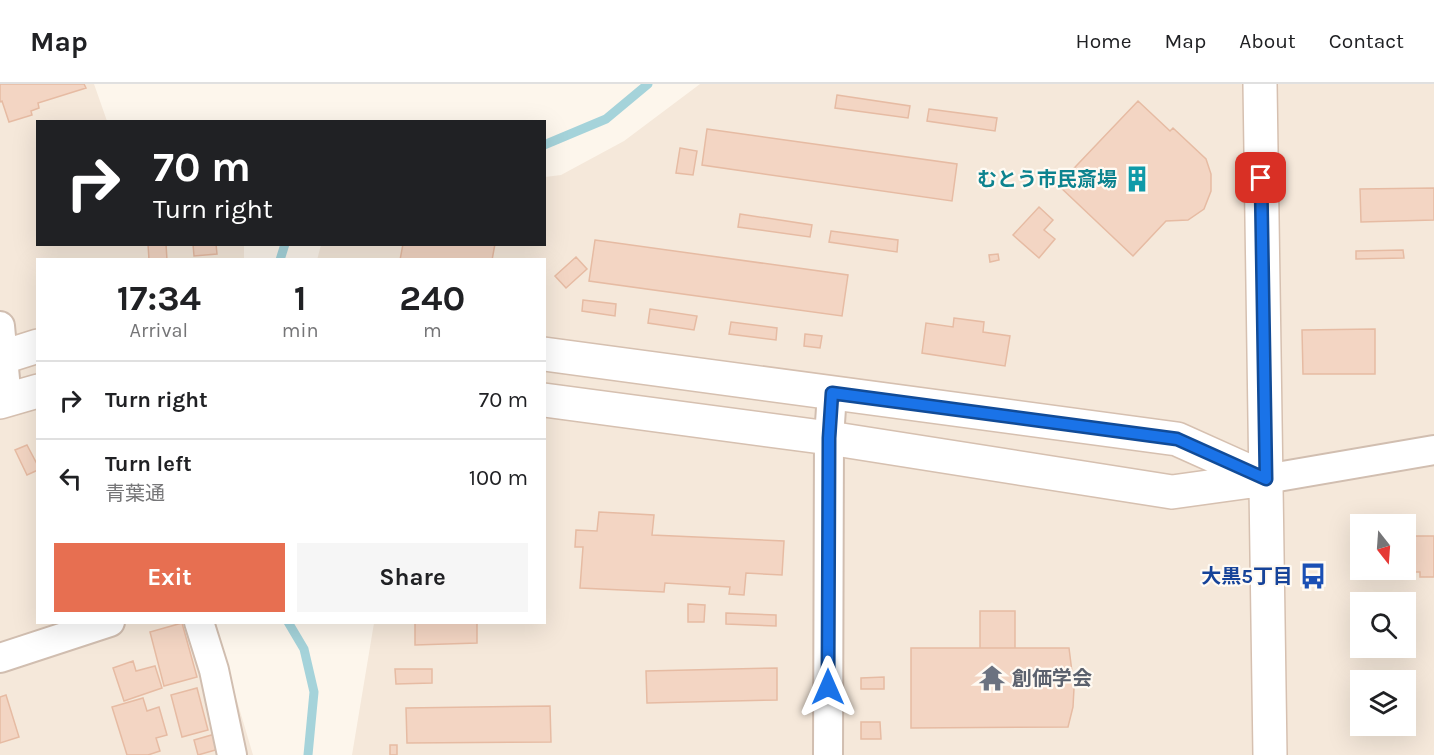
<!DOCTYPE html>
<html lang="en">
<head>
<meta charset="utf-8">
<style>
  :root { --surface:#fff; --page:#f6f6f6; --text:#202124; --muted:#757577; --line:#e0e0e0; --accent:#e76f51 }
  body { margin:0; font-family:Karla,"Noto Sans JP",sans-serif; background:var(--page); color:var(--text); height:100vh; display:flex; flex-direction:column; font-size:22px; white-space:nowrap }
  * { box-sizing:border-box; margin:0 }
  p { font-size:20px; color:var(--muted) }
  .icon { flex:none; width:33px; height:33px; fill:none; stroke:currentColor; stroke-width:2; stroke-linecap:round; stroke-linejoin:round }
  .map { position:relative; flex:1; overflow:hidden }
  .panel { position:absolute; left:36px; top:174px; width:510px; height:366px; display:flex; flex-direction:column; background:var(--surface); border-radius:0px; box-shadow:0 6px 24px #0002 }
  .panel>* { flex:none }
  .top-card { position:absolute; left:36px; top:36px; width:510px; height:126px; border-radius:0px; box-shadow:0 6px 24px #0002; background:#202124; color:#fff; overflow:hidden }
  .needle { width:39px; rotate:163deg }
  .tools { position:absolute; left:1350px; top:430px; display:grid; gap:12px }
  .tools a { display:grid; place-items:center; width:66px; height:66px; border-radius:0px; background:var(--surface); box-shadow:0 6px 24px #0002; font-size:30px }
  .pin { position:absolute; display:grid; place-items:center; width:51px; height:51px; color:#fff; margin:-26px; border-radius:12px; box-shadow:0 3px 9px #0006 }
  .me { position:absolute; width:66px; margin:-33px; rotate:0deg; stroke-linejoin:round; filter:drop-shadow(0 0 4px #0008) }
  .turn { display:flex; align-items:center; gap:21px; height:126px; padding:0 18px; font-size:27px }
  .turn .icon { width:78px; height:78px; stroke-width:2.5 }
  .turn b { display:block; font-size:42px; line-height:51px }
  .eta { display:flex; justify-content:space-evenly; align-items:center; height:102px; text-align:center }
  .eta b { font-size:36px; font-weight:700; line-height:42px }
  .button { display:flex; gap:12px; margin-top:auto; padding:12px 18px }
  .button a { flex:1; height:69px; border-radius:0px; background:var(--accent); color:#fff; font-size:24px; font-weight:700; line-height:69px; text-align:center }
  .button a+a { background:var(--page); color:var(--text) }
  ul { padding:0; list-style:none }
  li { display:flex; align-items:center; gap:18px; height:78px; padding:0 18px; border-top:2px solid var(--line) }
  li div { flex:1 }
  li b { display:block; font-size:22px }
  li em { font-style:normal }
  header { display:flex; align-items:center; gap:36px; box-sizing:border-box; height:84px; padding:0 30px; background:var(--surface); border-bottom:2px solid var(--line) }
  header strong { font-size:28px }
  nav { display:flex; gap:33px; margin-inline-start:auto; font-size:21px }
  .map>svg:first-child { display:block }
  .residential { fill:#f5e8da; fill-rule:evenodd }
  .lines { fill:none; stroke-linecap:round; stroke-linejoin:round }
  .stream { stroke:#a5d3da; stroke-width:9 }
  .building { fill:#f3d5c3; stroke:#e6bba3; stroke-width:1.5 }
  .street-casing { stroke:#d1beb0; stroke-width:32 }
  .secondary-casing { stroke:#d6c0b0; stroke-width:36 }
  .street { stroke:#fff; stroke-width:28 }
  .secondary { stroke:#fff; stroke-width:33 }
  .route-casing { stroke:#114b97; stroke-width:15 }
  .route { stroke:#1a73e8; stroke-width:10 }
  .labels { text-anchor:middle; dominant-baseline:central; stroke-width:4.5; stroke-linejoin:round; paint-order:stroke }
  .culture-label { font-size:20px; font-weight:bold; fill:#0d838f; stroke:#fffaf3; text-anchor:end }
  .transit-label { font-size:20px; font-weight:bold; fill:#164399; stroke:#fffaf3; text-anchor:end }
  .worship-label { font-size:20px; font-weight:bold; fill:#5b616d; stroke:#fffaf3; text-anchor:start }
</style>
</head>
<body>
<header>
<strong>Map</strong>
<nav><a>Home</a><a>Map</a><a>About</a><a>Contact</a></nav>
</header>
<div class="map">
<svg width="1434" height="671" viewBox="0 0 1434 671">
  <rect width="100%" height="100%" fill="#fdf6ec"/>
  <path class="residential" d="M0 0H94L107 37 38 38V160L244 161V175L38 176V538L214 539 253 671H0Z
    M700 0H1434V671H352L374 539 544 538V176H317L321 161 544 160 545 93 561 91 624 57ZM1360 441H1406V486H1360ZM1360 519H1406V564H1360ZM1360 597H1406V642H1360Z"/>
  <g class="lines">
    <path class="stream" d="M544 61 606 35 648 0
      M280 176 285 160
      M288 538 304 565 314 608 308 671"/>
  </g>
  <path class="building" d="M0 0H84L86 4 38 19 39 24 31 27 32 31 9 38 2 17 0 18Z
    M837 11 910 22 908 34 835 24Z
    M1138 17 1170 47 1173 44 1206 75 1211 90V107L1204 125 1188 136 1166 137 1133 172 1058 101Z
    M929 25 997 34 995 47 927 37Z
    M707 45 957 80 952 117 702 81Z
    M680 64 697 67 693 91 676 89Z
    M1434 104V136L1361 138 1360 105Z
    M1039 123 1053 136 1044 146 1055 155 1039 174 1013 151Z
    M740 130 812 141 810 153 738 143Z
    M831 147 898 156 897 168 829 158Z
    M595 156 848 191 842 232 589 197Z
    M148 160H166L167 176H149Z
    M193 160H216L217 170 194 172Z
    M403 160H495L492 176H400Z
    M1403 166 1404 174 1356 175V167Z
    M998 170 999 176 990 178 989 171Z
    M576 173 587 185 566 204 555 192Z
    M583 216 616 220 615 232 582 227Z
    M650 225 697 232 694 246 648 239Z
    M954 234 984 238 983 248 1010 252 1005 282 922 269 926 239 953 243Z
    M731 238 777 244 776 256 729 250Z
    M1375 245V290H1303L1302 246Z
    M805 250 822 252 820 264 804 262Z
    M27 361 38 382V386L27 391 15 366Z
    M599 428 654 431 652 451 784 457 782 491 746 489 744 511 729 510 730 503 665 499 664 508 580 504 583 463H575L576 446 597 447Z
    M1406 452H1434V493H1420V488H1392V486H1406Z
    M688 520 705 521 704 538H688Z
    M980 527H1015V564H980Z
    M726 529 776 531V542L726 540Z
    M415 538H477V559L415 561Z
    M182 539 197 593 164 602 150 548Z
    M911 564H1069L1074 604 1073 623 1068 643 911 644Z
    M133 577 136 587 155 582 162 604 124 617 113 584Z
    M777 584V616L647 619 646 587Z
    M395 585H432V599L396 600Z
    M884 593V605H861V594Z
    M197 604 208 646 182 653 171 611Z
    M6 611 19 653 0 659V613Z
    M143 614 147 627 159 623 167 651 156 654 160 667 148 671H127L112 623Z
    M550 622 551 658 407 659 406 624Z
    M861 638H880L881 655H861Z
    M215 650 219 665 198 671 194 656Z
    M390 661H397V671H390Z"/>
  <g class="lines">
    <g class="street-casing">
      <path id="street" d="M0 242 7 316
        M1266 395 1434 366
        M199 538 214 586 232 671
        M0 574 110 538
        M828 671 829 354 832 309"/>
    </g>
    <g class="secondary-casing">
      <path id="secondary" d="M1260 0 1270 671
        M544 270 1177 355 1266 395
        M0 274 38 262
        M544 316 829 354 1172 408 1266 395
        M0 318 38 307"/>
    </g>
    <use href="#street" class="street"/>
    <use href="#secondary" class="secondary"/>
  </g>
  <g class="lines">
    <g class="route-casing">
      <path id="route" d="M828 603 829 354 832 309 1177 355 1266 395 1261 94"/>
    </g>
    <use href="#route" class="route"/>
  </g>
  <defs>
    <g id="building-bare" transform="scale(2.07)"><path d="M-4-6H4V6H1V3H-1V6H-4ZM-2.5-4.3h1.7v1.8h-1.7ZM.8-4.3h1.7v1.8H.8ZM-2.5-1h1.7V.8h-1.7ZM.8-1h1.7V.8H.8Z" fill="#0f9aa8" stroke="#fffaf3" stroke-width="2.5" paint-order="stroke"/></g>
    <g id="bus-bare" transform="scale(2.07)"><path d="M-5-6H5V4H4V6H2V4H-2V6H-4V4H-5ZM-3.5-4V0h7V-4ZM-3.5 1.2v1.5H-2V1.2ZM2 1.2v1.5H3.5V1.2Z" fill="#1a4fb4" stroke="#fffaf3" stroke-width="2.5" paint-order="stroke"/></g>
    <g id="temple-bare" transform="scale(2.07)"><path d="M0-6L5-2H3V0L6.5 2.5H4V6H1.5V3h-3V6H-4V2.5H-6.5L-3 0V-2H-5Z" fill="#6b7280" stroke="#fffaf3" stroke-width="2.5" paint-order="stroke"/></g>
  </defs>
  <g fill-rule="evenodd">
    <use href="#building-bare" x="1137" y="95"/>
    <use href="#bus-bare" x="1313" y="492"/>
    <use href="#temple-bare" x="992" y="594"/>
  </g>
  <g class="labels">
    <g class="culture-label">
      <text x="1117" y="95">むとう市民斎場</text>
    </g>
    <g class="transit-label">
      <text x="1293" y="492">大黒5丁目</text>
    </g>
    <g class="worship-label">
      <text x="1012" y="594">創価学会</text>
    </g>
  </g>
</svg>
<div class="tools">
<a><svg class="needle" viewBox="-14 -14 28 28"><path d="M0-13l5 13h-10z" fill="#e53935"/><path d="M0 13l5-13h-10z" fill="#757577"/></svg></a>
<a><svg class="icon" aria-label="search" viewBox="0 0 24 24"><circle cx="10" cy="10" r="6"/><path d="M15 15l6 6"/></svg></a>
<a><svg class="icon" aria-label="layers" viewBox="0 0 24 24"><path d="M12 4l9 5-9 5-9-5zM3 14l9 5 9-5"/></svg></a>
</div>
<div class="pin" style="left:1261px;top:94px;background:#d93025"><svg class="icon" aria-label="arrive" viewBox="0 0 24 24"><path d="M6 21V4h12l-3 4 3 4H6"/></svg></div>
<svg class="me" style="left:828px;top:603px" viewBox="-20 -20 40 40"><path d="M0-17L14 15 0 8-14 15z" fill="#1a73e8" stroke="#fff" stroke-width="4"/></svg>
<div class="top-card">
<div class="turn"><svg class="icon" aria-label="right" viewBox="0 0 24 24"><path d="M7 20v-9h11M14 6l5 5-5 5"/></svg><div><b>70 m</b>Turn right</div></div>
</div>
<section class="panel">
<div class="eta">
<div><b>17:34</b><p>Arrival</p></div>
<div><b>1</b><p>min</p></div>
<div><b>240</b><p>m</p></div>
</div>
<ul>
<li><svg class="icon" aria-label="right" viewBox="0 0 24 24"><path d="M7 20v-9h11M14 6l5 5-5 5"/></svg><div><b>Turn right</b></div><em>70 m</em></li>
<li><svg class="icon" aria-label="left" viewBox="0 0 24 24"><path d="M17 20v-9H6M10 6l-5 5 5 5"/></svg><div><b>Turn left</b><p>青葉通</p></div><em>100 m</em></li>
</ul>
<div class="button"><a>Exit</a><a>Share</a></div>
</section>
</div>
</body>
</html>
